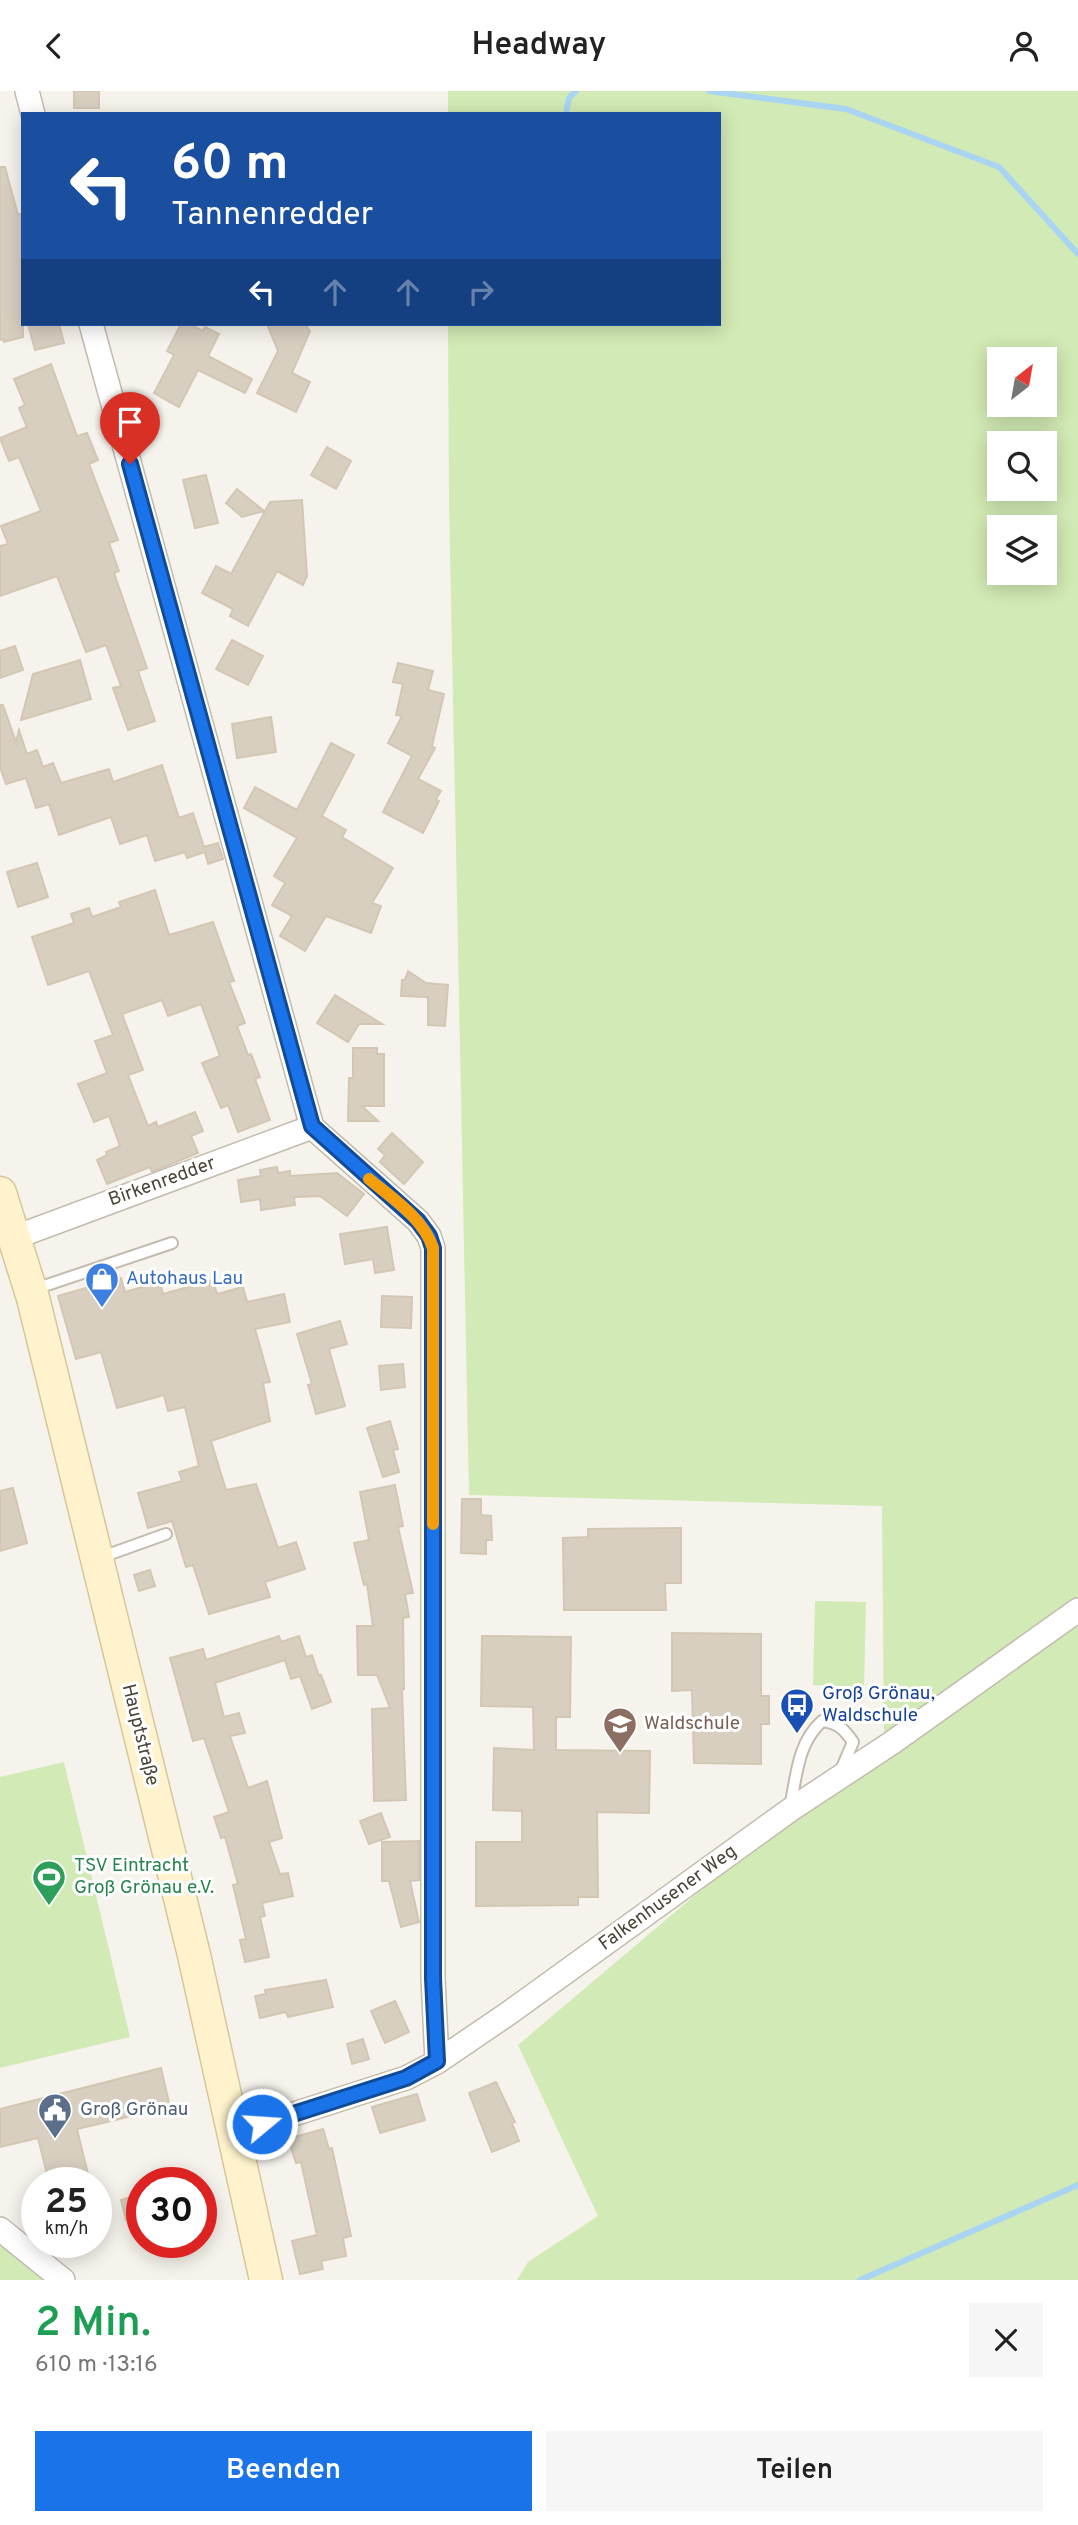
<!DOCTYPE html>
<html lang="de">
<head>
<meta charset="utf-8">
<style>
  :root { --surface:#fff; --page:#f6f6f6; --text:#222; --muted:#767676; --accent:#1a73e8 }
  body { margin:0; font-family:Overpass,sans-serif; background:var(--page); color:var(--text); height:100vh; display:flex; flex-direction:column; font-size:26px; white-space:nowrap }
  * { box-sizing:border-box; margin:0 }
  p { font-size:23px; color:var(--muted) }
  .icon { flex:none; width:38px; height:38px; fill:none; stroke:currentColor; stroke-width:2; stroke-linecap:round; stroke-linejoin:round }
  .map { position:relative; height:2189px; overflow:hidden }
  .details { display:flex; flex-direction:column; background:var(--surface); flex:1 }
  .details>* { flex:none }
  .hud { position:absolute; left:21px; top:21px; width:700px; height:214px; border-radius:0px; box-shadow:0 4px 18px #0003; background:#1a4fa0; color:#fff; overflow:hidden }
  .needle { width:46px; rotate:31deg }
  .fabs { position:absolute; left:987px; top:256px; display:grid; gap:14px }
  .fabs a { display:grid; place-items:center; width:70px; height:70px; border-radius:0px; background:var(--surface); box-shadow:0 4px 18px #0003; font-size:35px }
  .speed { position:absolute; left:21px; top:2076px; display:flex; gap:14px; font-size:35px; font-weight:700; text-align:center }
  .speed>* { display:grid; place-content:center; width:91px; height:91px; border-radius:50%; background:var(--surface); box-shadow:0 4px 18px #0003; line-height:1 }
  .speed small { font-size:18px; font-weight:400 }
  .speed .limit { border:10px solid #d22; background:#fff; color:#111 }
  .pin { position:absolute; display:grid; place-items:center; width:60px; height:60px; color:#fff; margin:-72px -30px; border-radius:50% 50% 50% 0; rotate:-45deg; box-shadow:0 0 7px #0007 }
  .pin .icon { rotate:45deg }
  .me { position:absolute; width:77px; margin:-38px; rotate:72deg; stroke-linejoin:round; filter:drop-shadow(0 0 5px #0008) }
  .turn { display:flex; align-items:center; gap:24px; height:147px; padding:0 35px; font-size:32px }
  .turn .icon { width:91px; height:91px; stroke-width:2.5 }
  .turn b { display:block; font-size:49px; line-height:60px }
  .lanes { display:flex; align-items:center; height:66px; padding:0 35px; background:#0003; justify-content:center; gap:35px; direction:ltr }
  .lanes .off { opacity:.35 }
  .round { display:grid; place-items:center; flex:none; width:74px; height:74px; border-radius:0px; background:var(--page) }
  .headline { display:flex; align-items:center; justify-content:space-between; height:119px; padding:0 35px }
  h1 { font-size:42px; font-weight:600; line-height:52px; color:#1e9e55 }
  .primary-button { display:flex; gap:14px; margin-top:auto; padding:14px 35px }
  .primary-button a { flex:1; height:80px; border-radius:0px; background:var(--accent); color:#fff; font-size:28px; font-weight:600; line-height:80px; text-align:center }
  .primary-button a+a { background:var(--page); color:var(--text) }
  header { display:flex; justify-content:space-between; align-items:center; height:91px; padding:0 35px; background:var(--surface); font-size:32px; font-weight:600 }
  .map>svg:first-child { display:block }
  .green { fill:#d2eab5; fill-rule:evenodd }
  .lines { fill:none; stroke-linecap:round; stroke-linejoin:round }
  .stream { stroke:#a9d4f2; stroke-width:6 }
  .building { fill:#d8cfc1; stroke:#d3c7b4; stroke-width:2 }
  .lane-casing { stroke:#c2bbae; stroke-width:14 }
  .street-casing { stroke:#c2bbae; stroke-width:26 }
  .secondary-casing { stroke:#d6c79b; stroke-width:35 }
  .lane { stroke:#fff; stroke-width:10 }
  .street { stroke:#fff; stroke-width:23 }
  .secondary { stroke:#fff3cd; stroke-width:32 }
  .route-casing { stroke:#114b97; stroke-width:18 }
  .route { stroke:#1a73e8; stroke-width:12 }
  .slow { stroke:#f59e0b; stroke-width:12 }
  .labels { text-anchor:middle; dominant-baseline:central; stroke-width:6; stroke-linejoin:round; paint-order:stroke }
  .street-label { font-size:19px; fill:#4b4439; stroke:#fff }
  .shop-label { font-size:19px; fill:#366cbe; stroke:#fff; text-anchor:start }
  .transit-label { font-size:19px; fill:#164399; stroke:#fff; text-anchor:start }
  .education-label { font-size:19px; fill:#785e54; stroke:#fff; text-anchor:start }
  .leisure-label { font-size:19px; fill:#27864d; stroke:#fff; text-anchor:start }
  .service-label { font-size:19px; fill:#4e5e75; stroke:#fff; text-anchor:start }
</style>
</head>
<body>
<header><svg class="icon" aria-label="back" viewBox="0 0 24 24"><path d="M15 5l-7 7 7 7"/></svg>Headway<svg class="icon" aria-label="person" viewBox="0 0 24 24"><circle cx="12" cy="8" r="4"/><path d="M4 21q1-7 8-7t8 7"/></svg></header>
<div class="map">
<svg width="1078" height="2189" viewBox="0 0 1078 2189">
  <rect width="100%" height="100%" fill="#f6f3ec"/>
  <path class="green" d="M448 0H1078V2189H517L528 2171 598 2125 518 1954 884 1644 882 1415 469 1404 449 409 448 233H719V23H448ZM999 268H1045V313H999ZM999 352H1045V397H999ZM999 436H1045V481H999Z
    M815 1510 866 1511 864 1596 813 1594Z
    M64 1671 130 1946 0 1977V1686Z
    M0 2137 65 2189H0Z"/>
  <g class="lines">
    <path class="stream" d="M709 0 846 18 999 76 1078 163
      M566 23 569 7 576 0
      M860 2189 1078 2094"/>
  </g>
  <path class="building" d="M74 0H99V17H74Z
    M0 76H5L18 124 23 122V246L4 251 3 248 0 249Z
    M28 233H59L64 252 35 259Z
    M181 233H189L203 240 205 236 219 243 208 265 252 288 245 302 198 279 179 316 154 302 174 264 167 260Z
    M267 233H305L310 240 292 282 310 291 296 321 257 302 278 260Z
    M51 273 77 345 87 342 98 369 89 373 118 449 109 452 119 480 114 482 147 577 138 580 155 630 128 639 113 597 121 595 106 554 86 561 57 485 0 505V455L8 453 1 435 41 420 19 366 9 370 0 347 27 336 19 317 25 314 14 288Z
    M327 356 351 370 336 398 311 384Z
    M206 384 218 432 195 437 183 389Z
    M237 398 264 420 242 426 226 412Z
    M302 409 307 485 303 494 277 480 248 535 230 525 233 518 202 502 216 475 231 483 270 411Z
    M232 549 263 565 248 594 216 578Z
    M15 555 23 579 0 587V560Z
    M80 569 91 608 21 629 33 583Z
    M398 572 433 580 428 599 444 603 432 655 435 657 418 688 441 700 436 708 439 710 423 742 383 721 412 665 388 652 402 625 396 624 403 593 393 591Z
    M0 614H3L16 651 19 639 27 663 37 659 43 676 53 672 61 692 109 678 113 691 162 674 179 727 193 722 204 756 218 752 223 768 208 773 205 761 187 767 185 761 155 770 147 744 120 753 111 726 59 744 49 713 36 717 26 687 6 693 0 676Z
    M271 626 276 661 237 667 232 633Z
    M331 652 354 664 322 725 346 739 342 746 393 777 372 812 381 815 371 842 326 825 305 860 280 845 292 825 272 814 285 792 274 785 297 747 244 717 255 696 297 719Z
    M37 772 48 806 18 816 7 781Z
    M155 799 169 844 213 831 234 890 229 891 245 932 237 935 248 964 251 963 260 986 255 988 270 1029 238 1041 228 1014 221 1017 202 972 220 965 201 913 168 925 162 909 122 923 143 979 128 984 148 1035 156 1031 158 1036 195 1021 203 1040 191 1045 198 1062 152 1081 150 1076 107 1093 97 1069 107 1064 106 1061 120 1055 109 1025 94 1031 78 993 107 982 95 950 113 944 89 880 48 894 32 846 74 832 71 823 89 817 92 826 121 816 119 811Z
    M408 880 426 892 448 894 445 935 428 934V906L401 905 402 889H405Z
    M335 904 382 933H359L348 951 317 932Z
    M353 957H377V963H384V1015H362L378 1030H348L349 987H353Z
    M392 1042 423 1071 404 1093 380 1071 385 1064 378 1058Z
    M277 1076 278 1082 290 1080V1085L337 1082 364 1103 347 1125 320 1105 294 1106 295 1114 261 1119 260 1108 241 1111 238 1089 261 1085 260 1079Z
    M387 1136 394 1179 375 1182 373 1168 345 1173 340 1143Z
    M121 1187 125 1201 160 1191 163 1203 213 1189 217 1203 243 1196 247 1211 284 1203 290 1231 255 1238 270 1291 263 1292 270 1330 211 1350 226 1399 256 1393 278 1457 296 1451 305 1478 265 1491 270 1506 209 1523 193 1474 186 1476 172 1430 148 1437 138 1402 182 1390 179 1381 199 1375 185 1316 168 1320 164 1304 117 1317 101 1261 76 1268 58 1205Z
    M382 1205 412 1206 411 1237 381 1236Z
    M340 1230 347 1253 329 1258 345 1315 316 1323 308 1294 312 1293 297 1243Z
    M403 1273 405 1296 381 1299 379 1275Z
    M390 1330 398 1358 393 1359 399 1381 383 1386 367 1337Z
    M395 1394 403 1435 398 1436 413 1502 405 1503 409 1526 403 1527 404 1598 402 1599 406 1709 374 1710 372 1618 390 1617 377 1584H358L357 1535H373L367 1493 364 1494 354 1452 369 1449 360 1401Z
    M13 1397 27 1452 0 1460V1400Z
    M462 1408H481V1424L491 1425 492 1449H486V1463L461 1462Z
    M681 1437V1492H665L666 1519H564L563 1447 588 1446V1438Z
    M150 1479 155 1495 139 1500 134 1484Z
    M672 1542 761 1543V1605H769V1633H761V1673L694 1672 692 1599 672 1600Z
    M279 1545 281 1551 299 1545 306 1566 312 1564 319 1585 321 1584 331 1611 312 1618 300 1585 291 1588 285 1569 215 1592 224 1626 239 1622 245 1642 230 1645 248 1697 267 1690 282 1747 269 1751 280 1783 288 1782 293 1805 262 1812 265 1825 260 1826 269 1866 245 1871 240 1849 246 1848 233 1794 238 1793 225 1746 221 1747 214 1726 229 1721 204 1647 193 1650 170 1567 203 1558 206 1569Z
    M482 1545 571 1546 570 1626H556V1659L650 1660 649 1722 597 1721 598 1806H578V1814L476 1815V1751H522V1720L493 1719 494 1657 534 1659 533 1616 481 1615Z
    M381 1722 390 1746 369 1753 360 1730Z
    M419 1750V1789L410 1790 419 1831 401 1836 389 1790H382V1751Z
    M326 1889 333 1916 288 1926 286 1921 260 1927 255 1905 266 1903 265 1899Z
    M395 1910 409 1941 385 1952 371 1920Z
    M363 1948 369 1968 352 1973 347 1953Z
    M161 1977 170 2016 77 2038 88 2083 49 2091 38 2047 0 2056V2018Z
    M496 1991 515 2031 512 2032 519 2050 492 2061 469 2002Z
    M417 2003 425 2029 380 2042 372 2016Z
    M323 2038 329 2058 332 2057 351 2145 343 2147 346 2165 321 2170 323 2178 300 2183 292 2150 317 2144 301 2071 296 2072 288 2048Z
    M142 2103V2125L126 2129 121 2109Z"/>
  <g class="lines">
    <g class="lane-casing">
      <path id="lane" d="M32 1199 172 1152
        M99 1467 166 1443
        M790 1716C797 1684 797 1653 822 1630 838 1632 844 1638 853 1651L841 1679"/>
    </g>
    <g class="street-casing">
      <path id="street" d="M27 0 33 23
        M91 233 312 1036 418 1130 429 1145 433 1157V1887L437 1971
        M13 1147 312 1036
        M232 2043 406 1987 437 1971 509 1922 790 1719 893 1651 1078 1519
        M0 2138 63 2189"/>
    </g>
    <g class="secondary-casing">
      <path id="secondary" d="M0 1102 33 1207 194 1864 266 2189"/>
    </g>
    <use href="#lane" class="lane"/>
    <use href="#street" class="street"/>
    <use href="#secondary" class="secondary"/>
  </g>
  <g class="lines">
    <g class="route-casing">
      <path id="route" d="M130 373 312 1035 418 1130 429 1145 433 1157V1887L437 1970 406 1987 262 2033"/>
    </g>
    <use href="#route" class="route"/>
    <path class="slow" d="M369 1088C393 1108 423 1127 433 1157V1433"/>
  </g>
  <defs>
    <g id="shop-pin" transform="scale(1.75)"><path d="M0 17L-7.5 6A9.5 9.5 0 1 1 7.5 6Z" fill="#3f7fe0" stroke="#fff"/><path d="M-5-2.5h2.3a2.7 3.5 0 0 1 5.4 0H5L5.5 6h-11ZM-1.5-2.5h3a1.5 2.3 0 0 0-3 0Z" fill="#fff"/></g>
    <g id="bus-pin" transform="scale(1.75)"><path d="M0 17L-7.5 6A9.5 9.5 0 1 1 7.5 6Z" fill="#1a4fb4" stroke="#fff"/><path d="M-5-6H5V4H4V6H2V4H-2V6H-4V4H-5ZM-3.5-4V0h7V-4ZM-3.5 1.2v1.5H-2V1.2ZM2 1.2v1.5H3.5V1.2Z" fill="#fff"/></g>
    <g id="school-pin" transform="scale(1.75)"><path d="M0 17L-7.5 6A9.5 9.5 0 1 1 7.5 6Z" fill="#8d6e63" stroke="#fff"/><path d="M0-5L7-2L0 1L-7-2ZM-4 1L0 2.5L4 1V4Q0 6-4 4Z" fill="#fff"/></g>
    <g id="stadium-pin" transform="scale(1.75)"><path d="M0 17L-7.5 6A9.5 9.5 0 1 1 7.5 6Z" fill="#2e9e5b" stroke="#fff"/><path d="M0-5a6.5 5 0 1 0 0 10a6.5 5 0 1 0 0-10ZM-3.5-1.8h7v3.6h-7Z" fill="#fff"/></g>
    <g id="civic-pin" transform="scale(1.75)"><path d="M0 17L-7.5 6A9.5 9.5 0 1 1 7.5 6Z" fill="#5c6f8a" stroke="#fff"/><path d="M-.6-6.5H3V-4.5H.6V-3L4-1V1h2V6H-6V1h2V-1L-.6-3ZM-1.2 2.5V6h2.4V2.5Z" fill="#fff"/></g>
  </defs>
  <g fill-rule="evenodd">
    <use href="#shop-pin" x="102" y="1188"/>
    <use href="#bus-pin" x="797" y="1614"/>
    <use href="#school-pin" x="620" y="1633"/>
    <use href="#stadium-pin" x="49" y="1786"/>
    <use href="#civic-pin" x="55" y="2019"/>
  </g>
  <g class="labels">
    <g class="street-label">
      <text transform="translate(162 1091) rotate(-20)">Birkenredder</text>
      <text transform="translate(140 1644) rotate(76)">Hauptstraße</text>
      <text transform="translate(668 1807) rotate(-36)">Falkenhusener Weg</text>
    </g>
    <g class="shop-label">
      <text x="126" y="1188">Autohaus Lau</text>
    </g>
    <g class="transit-label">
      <text x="822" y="1603">Groß Grönau,<tspan x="822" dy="22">Waldschule</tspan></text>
    </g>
    <g class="education-label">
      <text x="644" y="1633">Waldschule</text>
    </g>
    <g class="leisure-label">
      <text x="74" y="1775">TSV Eintracht<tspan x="74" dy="22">Groß Grönau e.V.</tspan></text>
    </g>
    <g class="service-label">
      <text x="80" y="2019">Groß Grönau</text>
    </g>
  </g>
</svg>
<div class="fabs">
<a><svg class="needle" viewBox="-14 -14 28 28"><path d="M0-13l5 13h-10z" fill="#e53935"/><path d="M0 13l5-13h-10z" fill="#767676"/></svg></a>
<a><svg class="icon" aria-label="search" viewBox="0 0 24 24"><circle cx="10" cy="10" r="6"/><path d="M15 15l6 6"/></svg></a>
<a><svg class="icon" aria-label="layers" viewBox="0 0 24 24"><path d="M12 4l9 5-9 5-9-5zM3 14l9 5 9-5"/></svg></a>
</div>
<div class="speed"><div>25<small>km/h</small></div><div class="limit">30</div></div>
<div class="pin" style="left:130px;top:373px;background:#d93025"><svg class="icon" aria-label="arrive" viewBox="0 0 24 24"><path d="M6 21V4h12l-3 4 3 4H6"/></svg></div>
<svg class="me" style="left:262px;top:2033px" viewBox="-20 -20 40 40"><circle r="17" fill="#1a73e8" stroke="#fff" stroke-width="3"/><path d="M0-11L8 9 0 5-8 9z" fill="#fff"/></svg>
<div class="hud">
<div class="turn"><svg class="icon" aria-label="left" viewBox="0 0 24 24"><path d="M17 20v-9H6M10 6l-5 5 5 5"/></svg><div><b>60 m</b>Tannenredder</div></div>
<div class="lanes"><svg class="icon" aria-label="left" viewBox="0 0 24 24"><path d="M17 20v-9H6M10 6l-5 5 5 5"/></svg><svg class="icon off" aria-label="ahead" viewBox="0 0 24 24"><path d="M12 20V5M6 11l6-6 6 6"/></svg><svg class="icon off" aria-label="ahead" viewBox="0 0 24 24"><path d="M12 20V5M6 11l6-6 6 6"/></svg><svg class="icon off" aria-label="right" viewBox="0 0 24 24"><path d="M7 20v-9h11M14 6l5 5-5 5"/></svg></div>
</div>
</div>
<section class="details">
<div class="headline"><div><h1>2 Min.</h1><p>610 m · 13:16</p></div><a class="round"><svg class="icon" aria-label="close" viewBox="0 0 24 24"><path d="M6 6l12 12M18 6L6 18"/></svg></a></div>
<div class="primary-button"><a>Beenden</a><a>Teilen</a></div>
</section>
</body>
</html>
